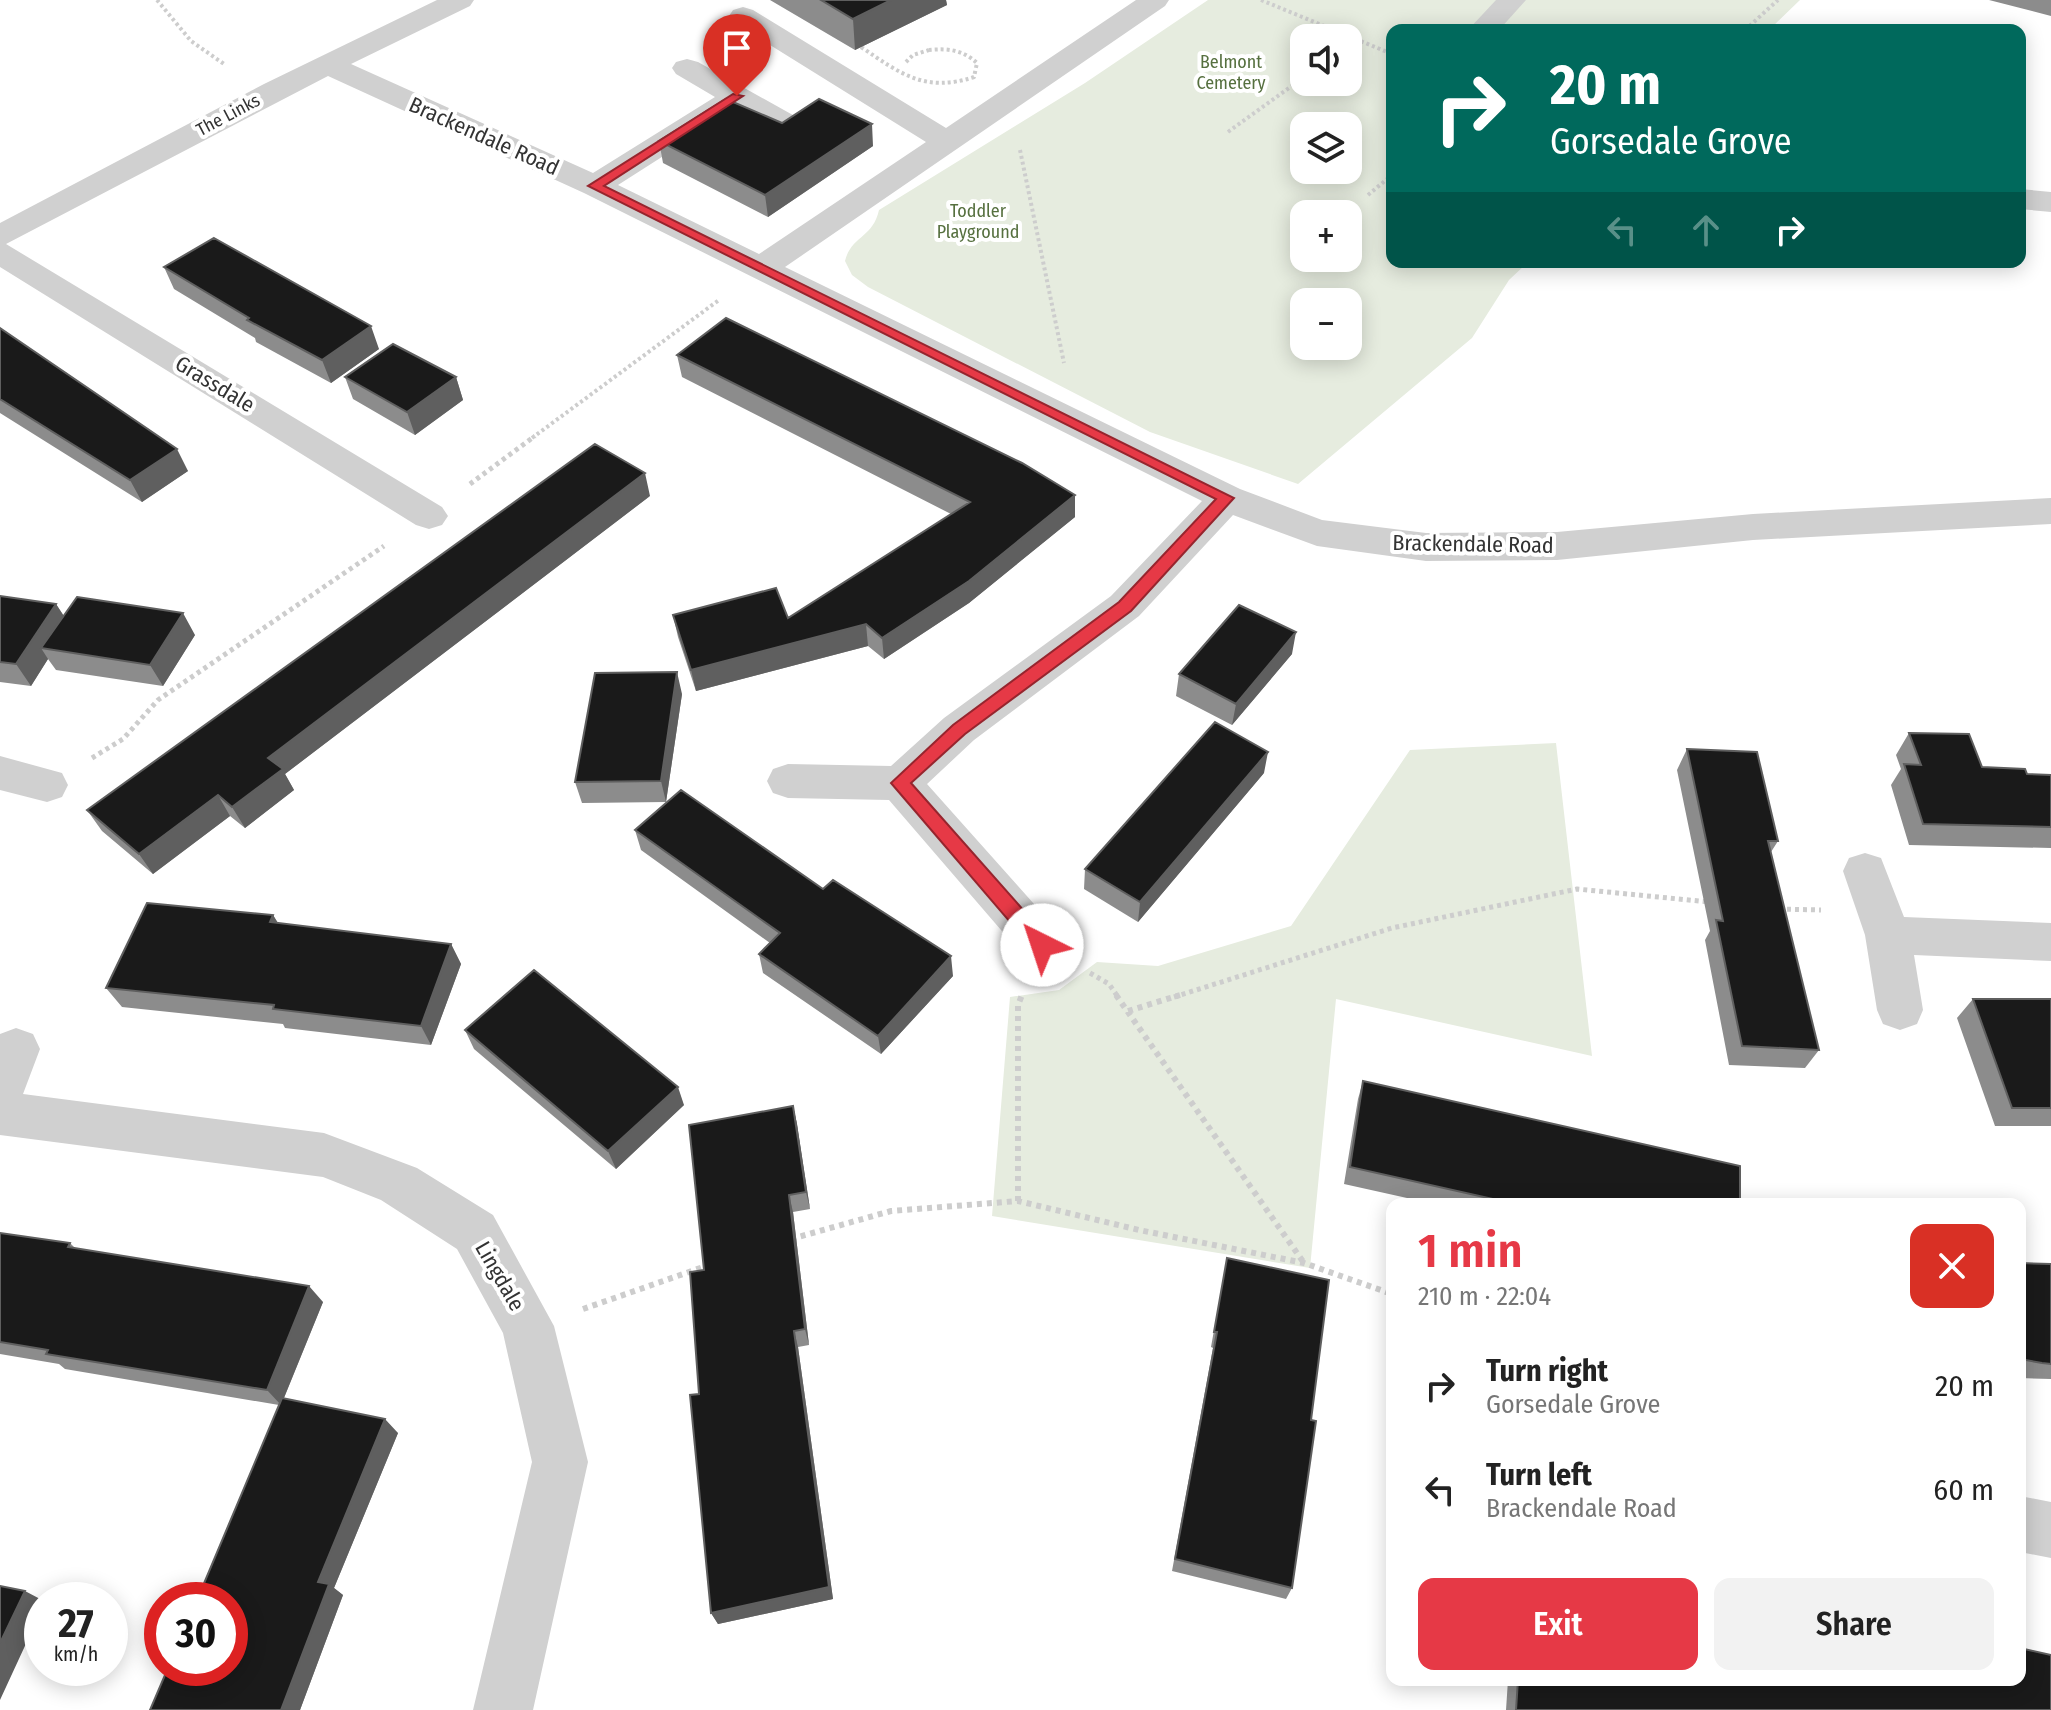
<!DOCTYPE html>
<html lang="en">
<head>
<meta charset="utf-8">
<style>
  :root { --surface:#fff; --page:#f2f2f2; --text:#222; --muted:#767676; --accent:#e63946 }
  body { margin:0; font-family:"Fira Sans Condensed",sans-serif; background:var(--page); color:var(--text); height:100vh; display:flex; flex-direction:column; font-size:30px; white-space:nowrap }
  * { box-sizing:border-box; margin:0 }
  p { font-size:26px; color:var(--muted) }
  .icon { flex:none; width:44px; height:44px; fill:none; stroke:currentColor; stroke-width:2; stroke-linecap:round; stroke-linejoin:round }
  .map { position:relative; flex:1; overflow:hidden }
  .sheet { position:absolute; left:1386px; top:1198px; width:640px; height:488px; display:flex; flex-direction:column; background:var(--surface); border-radius:16px; box-shadow:0 4px 20px #0003 }
  .sheet>* { flex:none }
  .hud { position:absolute; left:1386px; top:24px; width:640px; height:244px; border-radius:16px; box-shadow:0 4px 20px #0003; background:#00695c; color:#fff; overflow:hidden }
  .fabs { position:absolute; left:1290px; top:24px; display:grid; gap:16px }
  .fabs a { display:grid; place-items:center; width:72px; height:72px; border-radius:16px; background:var(--surface); box-shadow:0 4px 20px #0003; font-size:40px }
  .speed { position:absolute; left:24px; top:1582px; display:flex; gap:16px; font-size:40px; font-weight:700; text-align:center }
  .speed>* { display:grid; place-content:center; width:104px; height:104px; border-radius:50%; background:var(--surface); box-shadow:0 4px 20px #0003; line-height:1 }
  .speed small { font-size:20px; font-weight:400 }
  .speed .limit { border:12px solid #d22; background:#fff; color:#111 }
  .pin { position:absolute; display:grid; place-items:center; width:68px; height:68px; color:#fff; margin:-82px -34px; border-radius:50% 50% 50% 0; rotate:-45deg; box-shadow:0 0 8px #0007 }
  .pin .icon { rotate:45deg }
  .me { position:absolute; width:88px; margin:-44px; rotate:319deg; stroke-linejoin:round; filter:drop-shadow(0 0 6px #0008) }
  .turn { display:flex; align-items:center; gap:28px; height:168px; padding:0 32px; font-size:36px }
  .turn .icon { width:104px; height:104px; stroke-width:2.5 }
  .turn b { display:block; font-size:56px; line-height:68px }
  .lanes { display:flex; align-items:center; height:76px; padding:0 32px; background:#0003; justify-content:center; gap:40px; direction:ltr }
  .lanes .off { opacity:.35 }
  .round { display:grid; place-items:center; flex:none; width:84px; height:84px; border-radius:16px; background:var(--page) }
  .head { display:flex; align-items:center; justify-content:space-between; height:136px; padding:0 32px }
  h1 { font-size:48px; font-weight:600; line-height:60px; color:var(--accent) }
  .cta { display:flex; gap:16px; margin-top:auto; padding:16px 32px }
  .cta a { flex:1; height:92px; border-radius:16px; background:var(--accent); color:#fff; font-size:32px; font-weight:600; line-height:92px; text-align:center }
  .cta a+a { background:var(--page); color:var(--text) }
  ul { padding:0; list-style:none }
  li { display:flex; align-items:center; gap:24px; height:104px; padding:0 32px }
  li div { flex:1 }
  li b { display:block; font-size:30px }
  li em { font-style:normal }
  .map>svg:first-child { display:block }
  .green { fill:#e6ecdf; fill-rule:evenodd }
  .lines { fill:none; stroke-linecap:round; stroke-linejoin:round }
  .path-far2 { stroke:#cdcdcd; stroke-width:4; stroke-dasharray:3 3; stroke-linecap:butt }
  .path-far1 { stroke:#cdcdcd; stroke-width:5; stroke-dasharray:4 4; stroke-linecap:butt }
  .path { stroke:#cdcdcd; stroke-width:6; stroke-dasharray:5 5; stroke-linecap:butt }
  .minor { fill:#d0d0d0; fill-rule:evenodd }
  .path-bridge { stroke:#cdcdcd; stroke-width:4; stroke-dasharray:3 3; stroke-linecap:butt }
  .wall { fill:#8c8c8c }
  .shaded-wall { fill:#5f5f5f }
  .building { fill:#1a1a1a; stroke:#5f5f5f; stroke-width:2 }
  .route { fill:#e63946; stroke:#96252e; stroke-width:2 }
  .labels { text-anchor:middle; dominant-baseline:central; stroke-width:8; stroke-linejoin:round; paint-order:stroke }
  .far-park-label { font-size:18px; fill:#56703f; stroke:#fff }
  .far-street-label { font-size:18px; fill:#333; stroke:#fff }
  .street-label { font-size:22px; fill:#333; stroke:#fff }
</style>
</head>
<body>
<div class="map">
<svg width="2051" height="1710" viewBox="0 0 2051 1710">
  <rect width="100%" height="100%" fill="#fff"/>
  <path class="green" d="M1208 0H1800L1769 30H1392V262H1528L1509 280 1472 338 1298 484 1150 432 868 287 852 275 845 261C851 236 873 238 879 210L1085 83ZM1304 38H1348V82H1304ZM1304 126H1348V170H1304ZM1304 214H1348V258H1304ZM1304 302H1348V346H1304Z
    M1556 743 1592 1056 1336 999 1310 1268 992 1216 1010 997 1059 990 1097 962 1158 966 1291 926 1410 750Z"/>
  <g class="lines">
    <path class="path-far2" d="M157 0 191 41 224 64
      M1261 0 1392 54
      M1745 30 1778 0
      M906 62 913 55 929 50
      M1228 132 1304 77
      M1020 150 1064 363
      M1368 195 1392 175
      M532 438 719 300"/>
    <path class="path-far1" d="M470 484 535 436
      M92 758 123 739 158 700 384 546
      M1779 909 1821 910
      M1090 973 1109 984 1118 997
      M1174 997 1392 928 1577 889 1709 902"/>
    <path class="path" d="M1116 995 1304 1263
      M1128 1011 1180 995
      M1018 1201V1005L1022 995
      M791 1239 891 1211 1018 1201 1139 1230 1304 1263 1392 1294
      M583 1309 709 1265"/>
    <path class="minor" d="M437 0H474L470 6 351 64 593 173 715 97 676 74 672 68 676 62 687 59 698 62 800 119 804 126 800 133C777 138 757 120 737 109L618 185 759 254 926 142 733 22 729 16 733 10 743 7 753 10 946 128 1136 0H1169L1165 6 785 267 1240 489 1322 520 1426 533 1557 532 1753 514 2051 498V524L1753 540 1557 560 1426 561 1317 546 1233 515 1139 616 974 740 927 784 1058 931 1065 945 1058 959 1042 964 1026 959 889 800 788 798 773 793 767 781 773 769 788 764 891 766 944 718 1111 596 1202 501 584 193 328 76 6 244 442 507 448 516 442 525 429 529 416 525 0 267V223L264 84Z
      M1496 0H1526L1499 30H1468Z
      M2020 189 2051 192V212L2020 209Z
      M0 756 62 773 68 785 62 797 47 802 0 790Z
      M1865 853 1881 858 1904 917 2051 923V961L1914 955 1923 1010 1917 1024 1900 1030 1883 1024 1877 1010 1865 935 1843 871 1849 858Z
      M16 1028 33 1034 40 1049 23 1094 324 1133 417 1168 493 1215 554 1326 588 1462 533 1710H473L532 1462 503 1333 457 1249 381 1200 323 1177 0 1135V1034Z
      M2020 1496 2051 1502V1558L2020 1552Z"/>
    <path class="path-bridge" d="M861 47C901 74 925 93 974 77L977 63C963 50 948 48 929 50"/>
  </g>
  <path class="wall" d="M770 0H946L947 5 855 50Z
    M1989 0H2051V16Z
    M782 123 873 146 768 217 663 163 659 141Z
    M164 267 379 349 331 383 256 342 255 338 174 289Z
    M0 328 188 471 142 502 0 413Z
    M677 355 1075 495V517L969 603 884 659 868 646 696 691 678 637 673 615 788 618 951 514 682 377Z
    M345 377H456L463 400 415 435 353 399Z
    M650 496 285 774 294 790 245 828 230 816 153 874 102 831 87 810Z
    M0 596 56 604 64 616 195 635 163 686 56 670 48 659 31 686 0 682Z
    M1292 654 1232 725 1176 696 1179 674Z
    M682 694 666 802 582 803 575 782Z
    M1909 733 1982 767 2027 774 2051 775V848L1909 845 1891 785 1901 769 1896 755Z
    M1687 749 1778 841 1771 852 1819 1050 1805 1068 1729 1065 1705 940 1710 931 1677 770Z
    M1264 773 1138 922 1084 889 1085 869Z
    M635 830 823 889 953 976 881 1054 763 973 759 954 770 943 641 850Z
    M273 915 278 923 451 944 461 964 431 1045 285 1028 283 1024 122 1007 106 988Z
    M1973 999H2051V1126H1995L1957 1018Z
    M465 1030 684 1105 616 1169 474 1049Z
    M1363 1081 1740 1204H1434L1344 1184 1358 1099Z
    M793 1106 797 1124 810 1209 793 1212 809 1345 798 1347 833 1599 718 1624 711 1613 699 1394 704 1270Z
    M0 1233 70 1243 75 1248 323 1302 284 1398 398 1433 334 1588 343 1595 300 1710H150L279 1405 65 1369 59 1364 0 1354Z
    M1227 1258 1292 1588 1286 1599 1172 1571 1213 1348 1211 1347Z
    M2020 1263 2051 1264V1379L2020 1378Z
    M1508 1680H2020L2051 1710H1506Z"/>
  <path class="shaded-wall" d="M891 0H946L947 5 855 50 853 19Z
    M872 124 873 146 768 217 765 195Z
    M371 326 379 349 331 383 322 360Z
    M456 377 463 400 415 435 407 412Z
    M177 449 188 471 142 502 130 480Z
    M645 473 650 496 285 774 294 790 245 828 232 807 268 758Z
    M1075 495V517L969 603 884 659 882 638Z
    M56 604 70 626 41 648 48 659 31 686 16 664Z
    M183 613 195 635 163 686 150 665Z
    M866 624 868 646 696 691 691 670Z
    M1296 632 1292 654 1232 725 1236 704Z
    M677 672 682 694 666 802 661 781Z
    M1268 752 1264 773 1138 922 1140 902Z
    M218 795 230 816 153 874 139 854Z
    M273 915 285 935 270 922Z
    M451 944 461 964 431 1045 421 1026Z
    M951 956 953 976 881 1054 878 1036Z
    M678 1087 684 1105 616 1169 608 1151Z
    M793 1106 797 1124 810 1209 806 1192Z
    M789 1195 793 1212 809 1345 805 1329Z
    M309 1286 323 1302 281 1405 267 1390Z
    M794 1331 798 1347 833 1599 718 1624 711 1613Z
    M385 1419 398 1433 334 1588 343 1595 300 1710H281L318 1582Z
    M25 1591 42 1600V1609L0 1700V1643Z"/>
  <path class="building" d="M821 0H891L853 19Z
    M726 99 782 123 819 99 872 124 765 195 659 141Z
    M214 238 371 326 322 360 247 320 249 318 164 267Z
    M726 318 1022 463 1075 495 969 581 882 638 866 624 691 670 673 615 776 588 788 618 970 502 677 355Z
    M0 328 177 449 130 480 0 399Z
    M393 344 456 377 407 412 345 377Z
    M595 444 645 473 268 758 283 769 232 807 218 795 139 854 87 810Z
    M0 596 56 604 16 664 0 662Z
    M77 597 183 613 150 665 41 648Z
    M1239 605 1296 632 1236 704 1179 674Z
    M677 672 661 781 575 782 595 673Z
    M1215 722 1268 752 1140 902 1085 869Z
    M1909 733 1969 734 1982 767 2025 769 2027 774 2051 775V827L1923 824 1904 764 1921 765Z
    M1687 749 1757 752 1778 841H1768L1819 1050 1742 1046 1716 920 1723 921Z
    M681 790 823 889 833 880 951 956 878 1036 759 954 780 933 635 830Z
    M147 903 273 915 270 922 451 944 421 1026 273 1009 274 1005 106 988Z
    M534 970 678 1087 608 1151 465 1030Z
    M1973 999H2051V1108H2012Z
    M1363 1081 1740 1166V1204H1515L1350 1167Z
    M793 1106 806 1192 789 1195 805 1329 794 1331 829 1587 711 1613 690 1395 699 1394 690 1272 704 1270 689 1125Z
    M0 1233 70 1243 68 1247 309 1286 267 1390 46 1354 48 1350 0 1342Z
    M1227 1258 1329 1280 1311 1420 1316 1421 1292 1588 1175 1559 1217 1332H1214Z
    M2020 1263 2051 1264V1364L2042 1363 2020 1359Z
    M282 1398 385 1419 318 1582 329 1584 281 1710H150L168 1668H230V1600H197Z
    M0 1586 25 1591 0 1643Z
    M2020 1648 2051 1655V1710H1516L1518 1680H2020Z"/>
  <path class="route" d="M733 94 743 96 604 186 1234 498 1131 611 965 734 911 783 1049 939 1051 945 1049 951H1035L891 783 953 725 1119 602 1216 499 588 186Z"/>
  <g class="labels">
    <g class="far-park-label">
      <text x="1231" y="62">Belmont<tspan x="1231" dy="21">Cemetery</tspan></text>
      <text x="978" y="211">Toddler<tspan x="978" dy="21">Playground</tspan></text>
    </g>
    <g class="far-street-label">
      <text transform="translate(228 115) rotate(-28)">The Links</text>
    </g>
    <g class="street-label">
      <text transform="translate(484 136) rotate(24)">Brackendale Road</text>
      <text transform="translate(215 384) rotate(31)">Grassdale</text>
      <text transform="translate(1473 544) rotate(1)">Brackendale Road</text>
      <text transform="translate(500 1276) rotate(60)">Lingdale</text>
    </g>
  </g>
</svg>
<div class="fabs">
<a><svg class="icon" aria-label="sound" viewBox="0 0 24 24"><path d="M4 9h4l5-4v14l-5-4H4zM17 9q2 3 0 6"/></svg></a>
<a><svg class="icon" aria-label="layers" viewBox="0 0 24 24"><path d="M12 4l9 5-9 5-9-5zM3 14l9 5 9-5"/></svg></a>
<a>+</a>
<a>−</a>
</div>
<div class="speed"><div>27<small>km/h</small></div><div class="limit">30</div></div>
<div class="pin" style="left:737px;top:96px;background:#d93025"><svg class="icon" aria-label="arrive" viewBox="0 0 24 24"><path d="M6 21V4h12l-3 4 3 4H6"/></svg></div>
<svg class="me" style="left:1042px;top:945px" viewBox="-20 -20 40 40"><circle r="19" fill="#fff"/><path d="M0-13L10 11 0 6-10 11z" fill="#e63946"/></svg>
<div class="hud">
<div class="turn"><svg class="icon" aria-label="right" viewBox="0 0 24 24"><path d="M7 20v-9h11M14 6l5 5-5 5"/></svg><div><b>20 m</b>Gorsedale Grove</div></div>
<div class="lanes"><svg class="icon off" aria-label="left" viewBox="0 0 24 24"><path d="M17 20v-9H6M10 6l-5 5 5 5"/></svg><svg class="icon off" aria-label="ahead" viewBox="0 0 24 24"><path d="M12 20V5M6 11l6-6 6 6"/></svg><svg class="icon" aria-label="right" viewBox="0 0 24 24"><path d="M7 20v-9h11M14 6l5 5-5 5"/></svg></div>
</div>
<section class="sheet">
<div class="head"><div><h1>1 min</h1><p>210 m · 22:04</p></div><a class="round" style="background:#d93025;color:#fff"><svg class="icon" aria-label="close" viewBox="0 0 24 24"><path d="M6 6l12 12M18 6L6 18"/></svg></a></div>
<ul>
<li><svg class="icon" aria-label="right" viewBox="0 0 24 24"><path d="M7 20v-9h11M14 6l5 5-5 5"/></svg><div><b>Turn right</b><p>Gorsedale Grove</p></div><em>20 m</em></li>
<li><svg class="icon" aria-label="left" viewBox="0 0 24 24"><path d="M17 20v-9H6M10 6l-5 5 5 5"/></svg><div><b>Turn left</b><p>Brackendale Road</p></div><em>60 m</em></li>
</ul>
<div class="cta"><a>Exit</a><a>Share</a></div>
</section>
</div>
</body>
</html>
